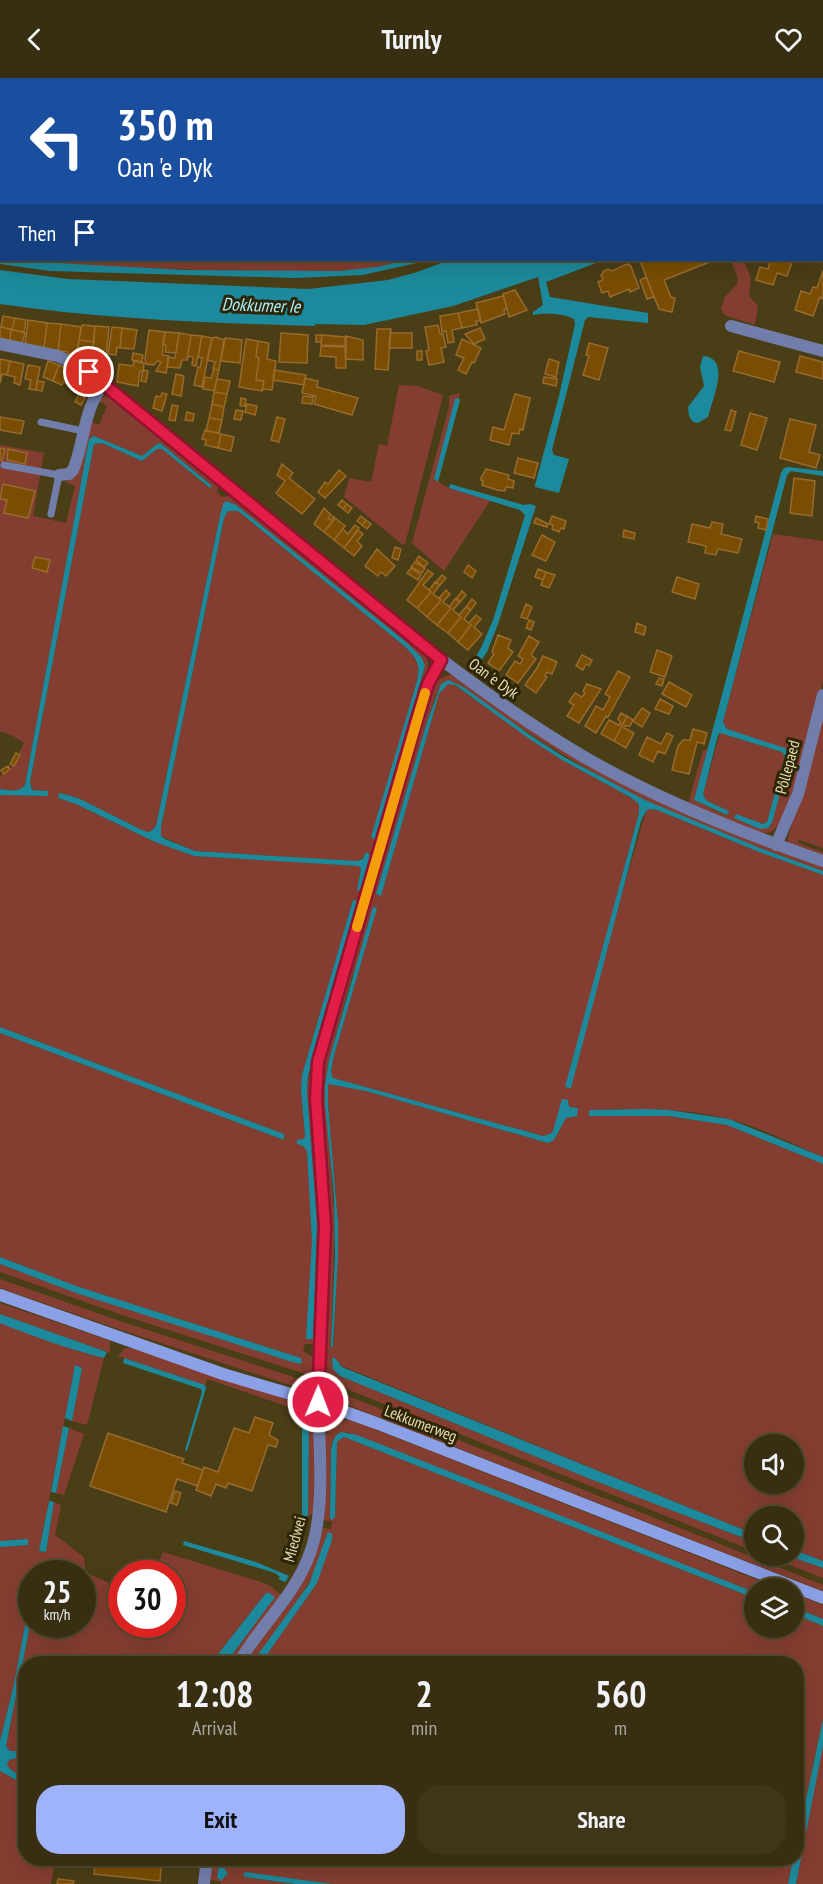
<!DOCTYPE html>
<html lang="en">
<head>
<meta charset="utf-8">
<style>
  :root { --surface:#382e11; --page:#3f361a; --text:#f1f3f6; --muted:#aba89f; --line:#524a31; --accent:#9fb3fd }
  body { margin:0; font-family:"PT Sans Narrow",sans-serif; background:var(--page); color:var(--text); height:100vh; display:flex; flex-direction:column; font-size:22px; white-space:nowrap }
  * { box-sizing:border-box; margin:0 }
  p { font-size:20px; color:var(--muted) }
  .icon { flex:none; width:33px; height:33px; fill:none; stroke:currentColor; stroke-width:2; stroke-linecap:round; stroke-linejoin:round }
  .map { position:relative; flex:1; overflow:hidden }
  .details { position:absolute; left:18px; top:1578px; width:786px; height:210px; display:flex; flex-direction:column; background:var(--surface); border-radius:24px; box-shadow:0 6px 24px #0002,0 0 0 2px var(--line) }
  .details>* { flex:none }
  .top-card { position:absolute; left:0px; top:0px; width:824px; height:183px; box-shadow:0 6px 24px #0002,0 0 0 2px var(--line); background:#1a4fa0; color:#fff; overflow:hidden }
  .fabs { position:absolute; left:744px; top:1356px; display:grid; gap:12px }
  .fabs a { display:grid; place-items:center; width:60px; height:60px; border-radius:50%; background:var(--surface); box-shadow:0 6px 24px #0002,0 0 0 2px var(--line); font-size:30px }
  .speed { position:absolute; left:18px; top:1482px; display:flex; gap:12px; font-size:30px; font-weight:700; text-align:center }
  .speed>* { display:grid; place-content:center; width:78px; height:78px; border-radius:50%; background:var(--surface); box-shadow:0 6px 24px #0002,0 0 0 2px var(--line); line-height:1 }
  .speed small { font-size:15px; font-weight:400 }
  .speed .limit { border:9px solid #d22; background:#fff; color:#111 }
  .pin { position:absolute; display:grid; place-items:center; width:51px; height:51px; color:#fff; margin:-26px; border:3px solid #fff; border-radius:50%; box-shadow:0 2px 6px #0007 }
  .me { position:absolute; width:66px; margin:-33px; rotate:1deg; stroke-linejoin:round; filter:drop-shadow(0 0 4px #0008) }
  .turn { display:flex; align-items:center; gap:21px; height:126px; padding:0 18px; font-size:27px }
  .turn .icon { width:78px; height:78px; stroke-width:2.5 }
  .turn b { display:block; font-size:42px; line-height:51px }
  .then { display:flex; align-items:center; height:57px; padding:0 18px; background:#0003; gap:12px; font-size:22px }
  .eta { display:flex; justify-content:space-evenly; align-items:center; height:102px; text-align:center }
  .eta b { font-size:36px; font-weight:600; line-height:42px }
  .button { display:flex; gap:12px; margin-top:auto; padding:12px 18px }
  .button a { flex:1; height:69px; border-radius:24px; background:var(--accent); color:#111; font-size:24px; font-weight:600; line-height:69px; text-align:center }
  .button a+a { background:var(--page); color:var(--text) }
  header { display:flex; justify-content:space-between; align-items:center; height:78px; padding:0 18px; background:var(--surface); font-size:27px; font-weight:600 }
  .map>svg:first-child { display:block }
  .green { fill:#843e31; fill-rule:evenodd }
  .water { fill:#1c8a9c }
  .building { fill:#794e04; stroke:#986a2c; stroke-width:1.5 }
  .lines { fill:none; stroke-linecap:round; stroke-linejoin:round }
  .service { stroke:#717eab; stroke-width:7 }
  .minor { stroke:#717eab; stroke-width:12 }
  .secondary { stroke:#8ca0e8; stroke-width:12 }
  .route-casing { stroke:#92132f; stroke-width:15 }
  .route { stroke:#e11d48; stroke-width:10 }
  .slow { stroke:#f59e0b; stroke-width:10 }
  .labels { text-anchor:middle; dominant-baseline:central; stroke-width:6; stroke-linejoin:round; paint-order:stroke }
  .street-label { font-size:16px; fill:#e7dcb8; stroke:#2e2505 }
  .water-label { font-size:18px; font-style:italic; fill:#a6f0ff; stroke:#2e2505 }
</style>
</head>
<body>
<header><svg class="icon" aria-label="back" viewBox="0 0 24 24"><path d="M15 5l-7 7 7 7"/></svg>Turnly<svg class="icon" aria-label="heart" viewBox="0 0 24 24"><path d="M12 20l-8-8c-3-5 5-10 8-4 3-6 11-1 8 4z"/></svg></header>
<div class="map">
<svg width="823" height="1806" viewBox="0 0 823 1806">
  <rect width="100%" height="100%" fill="#4a3e17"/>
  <path class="green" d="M15 182H409C367 196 321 193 277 193 197 193 118 189 39 185Z
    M731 182H744L751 201 749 218 758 228 755 247 724 237 721 230 725 219 737 206 738 201Z
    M399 307 417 308 443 317C431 367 418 416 405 466L403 467 344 419 349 400 371 404 379 366 387 368Z
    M460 315 434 401 449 410 490 423 444 493 412 465 449 329V318Z
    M108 318 218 407 217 414 222 419 231 418 423 574 428 583 427 596 314 986 320 1148 315 1266H305L303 1273 314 1280 312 1298 122 1237 0 1194V1186L77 1215 300 1285 301 1280 79 1209 0 1179V955L284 1062V1056L0 949V717L48 718V713L32 712 30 704 94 366 102 365 142 383 157 371H162L210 410 212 408 160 365 153 369 142 378 94 358 89 361 25 707C19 715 9 712 0 711V698L12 689 24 665 13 658 0 653V367L44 375 33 438 66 445 75 408 65 404 73 400 89 343 99 347 107 328 99 323 103 319ZM236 427 422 580 425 588 421 604 375 762 417 603C421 585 416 579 403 567L238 433H228L224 440 161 749V758L195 773 357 783 370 777 361 812 357 811 361 791 360 788 194 778 155 764 76 726 58 720 59 715 78 720 144 753 150 754 156 748 220 438ZM353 822 358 824 312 977 307 1012 317 1145 313 1261 312 1144 307 1073 303 1068 297 1066V1062L304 1061 305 1058 301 1012 302 997Z
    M773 456 823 463V603L794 714 779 747 771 754 761 756 688 726 702 676 703 672 708 671 694 722 726 737 728 733 707 723 703 717 720 655 782 674 785 679 767 744 763 746 736 736 734 740 770 749 772 745 789 675 727 651 723 644Z
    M449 597H454L582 683 823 788V793C764 771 701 750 644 722 575 687 512 645 449 602L437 615 427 644 376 816 381 817 439 616 445 607 451 605 562 682 630 719 639 726V735L566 1009 646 733 648 731 657 732 759 774 823 797V1079C792 1066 761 1049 728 1041 683 1029 636 1031 590 1032L589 1038H668L727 1047 823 1086V1483L794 1472V1438H754V1456L342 1288 335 1280 340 1298 590 1401 754 1464V1473L329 1304 326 1299 329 1180 328 1114 322 1028 324 985 431 613 439 601ZM366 866 333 981 331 995 333 1000 543 1058 550 1056 553 1053 567 1024 569 1029 578 1030 563 1042 554 1062 548 1065 366 1013 328 1006V1026L338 1145 334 1269H331L335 1145 325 1007 329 982 352 899ZM754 1366H794V1406H754Z
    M823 631V770L799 762 798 765 823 774V780L788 765V760Z
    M0 1201 120 1243 309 1304 299 1310 118 1251 0 1210Z
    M0 1225 108 1262 110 1264V1275L0 1236Z
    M0 1245 78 1273 104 1280 87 1347 72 1343 82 1290 75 1288 39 1473 46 1474 54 1424 61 1427 55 1457 84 1479 86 1495 121 1510 122 1546H172V1496L154 1495 163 1474 258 1503 270 1508 280 1516V1521L233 1585H226L275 1519 269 1515H266L211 1585 26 1586 25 1673H10L6 1668 31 1543 32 1546H82V1496L41 1495 43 1486 37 1485 35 1495 32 1496C31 1548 13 1612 0 1663V1469L28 1467V1461L0 1463Z
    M125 1270 136 1271 304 1327 308 1331 297 1334 295 1331 207 1301 205 1307 118 1278Z
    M328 1310 823 1507V1513L335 1322 328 1317Z
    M310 1342 313 1344 315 1354V1429L312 1436 308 1438 309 1349 302 1350Z
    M345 1342H351L778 1510H754V1514L347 1354 333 1361 331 1372 330 1440 332 1441 335 1439 337 1364 344 1359 754 1520V1550H794V1536L823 1548V1641L797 1764 796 1586 261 1585 317 1505 321 1478C306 1518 278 1551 252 1585L243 1586 320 1450 331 1451 332 1443 321 1442 324 1359 333 1347Z
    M69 1350 84 1356 64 1417 56 1415Z
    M767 1478H789L823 1490V1500Z
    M794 1516 823 1527V1541L794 1529Z
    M823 1668V1806H796L820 1679Z
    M25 1678V1701L10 1691 6 1686 9 1682Z
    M0 1693 25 1707 26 1780 55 1781 51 1806H0Z
    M211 1780 220 1781 217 1799 224 1800 226 1798 225 1780 793 1781 788 1806H332L246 1795 245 1799 295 1806H221V1804L208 1801Z"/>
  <path class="water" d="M0 179 2 182 186 192 339 193 377 189 409 182H430L363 197 295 200 50 193 0 186Z
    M450 182H604L546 204 550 219 648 235V245L588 239 585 242 552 372 554 377 569 381 559 415 535 409V407L559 318 575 246 574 241C563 235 545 235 533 237V234L543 227 538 199 453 228 364 247 315 246V248C209 245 104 241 0 226V192L68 201 308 211 388 202 414 195Z
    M703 278C732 280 712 322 708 339L698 345 693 344 689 338 688 329 704 308 700 289Z
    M459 320 460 322 438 404 434 401 455 321Z
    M94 358 142 378 157 366 160 365 212 408 210 410 162 371H157L142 383 102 365 94 366 30 704 32 712 48 713V718L0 717V711C9 712 19 715 25 707L89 361Z
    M788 389 823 393V398L791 393 787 397 723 644 727 651 788 671 787 690 772 745 768 750 760 751 734 740 736 736 763 746 767 744 785 679 782 674 720 655 718 657 703 717 707 723 729 733 727 737 694 722 781 395 784 390Z
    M450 406 524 427 530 426 536 428 498 546 487 574 477 588 472 585 481 570 493 542 525 437 520 432 449 410Z
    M226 423 236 427 406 564 422 580 425 588 375 762 371 759 417 603C421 585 416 579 403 567L238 433H228L224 440 161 749V758L165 761 195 773 357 783 363 781 366 774 370 777 361 812H357L361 791 359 788 194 778 155 764 76 726 58 720 59 715 78 720 144 753 150 754 156 748 220 438 223 426Z
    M449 602 465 610 530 657 564 679 645 722 760 770 823 793V797L759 774 657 732 649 731 646 733 641 743 571 1010 565 1009 639 735V726L630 719 562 682 528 660 455 607 448 606 439 616 381 818 376 816 427 644 441 606Z
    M353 822 358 823 308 998 307 1012 317 1145 313 1261H306L312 1163 307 1073 303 1068 297 1066V1062L304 1061 305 1058 301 1012 302 997Z
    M373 829 377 830 333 981 331 995 333 1000 543 1058 550 1056 553 1053 562 1021 568 1022 569 1029 578 1030 577 1038 566 1040 554 1062 548 1065 366 1013 328 1006V1026L338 1145V1177L333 1269H331L335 1177 334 1118 325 1026V1007L329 982Z
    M0 949 284 1056V1062L0 955Z
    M647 1031 669 1032 729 1041 823 1079V1086L727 1047 668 1038H589V1032Z
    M0 1179 79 1209 301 1280 302 1284 300 1286 289 1283 76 1215 0 1186Z
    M0 1236 107 1274 104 1280C69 1271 34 1259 0 1245Z
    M124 1280 205 1307 206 1310 187 1373 185 1372 202 1314 201 1311 123 1285Z
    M332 1280H335L342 1289 754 1456V1464L590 1401 340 1298 333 1291Z
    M75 1287 82 1290 72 1343 65 1340Z
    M63 1348 69 1350 56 1415 51 1414Z
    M309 1348 308 1438H302V1350Z
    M341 1354 357 1357 754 1514V1520L344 1359 337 1364 335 1439 332 1442 330 1440 331 1372C333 1364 333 1358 341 1354Z
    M49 1423 54 1424 46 1474 39 1473Z
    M328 1454 332 1456V1462L317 1505 261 1585H252L309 1506Z
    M28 1461V1467L0 1469V1463Z
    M184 1463 256 1484 289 1498 285 1504 278 1501 280 1499 275 1495 183 1467Z
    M794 1472 823 1483V1490L789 1478H794Z
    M266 1515H269L275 1519 226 1585H211Z
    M31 1516V1543L6 1668 10 1673H25V1678L9 1682 7 1686 10 1691 25 1701V1707L0 1693V1663L14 1606Z
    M794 1529 823 1541V1548L794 1536Z
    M823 1641V1668L796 1806H788L793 1781 796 1780 797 1764Z
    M220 1781H225V1792L228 1795 221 1803 217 1799Z
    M245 1795V1794L332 1806H295L245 1799 243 1796Z"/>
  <path class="building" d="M335 0H358L335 2Z
    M440 0H464L440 2Z
    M562 0H586L562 2Z
    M732 0H777L732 2Z
    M0 43H2V66H0Z
    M643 182H715L664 202 671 219 675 220 672 234 659 231 640 183Z
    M776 182H793L787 198 777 195 773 207 756 202 760 189 768 191 770 184 775 185Z
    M627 186 631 188 639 210 630 214 629 211 610 219 608 213 602 215 598 204 603 202 601 197 604 193 608 191 612 193Z
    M823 193V221L820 219 813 238 795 232 801 213 810 216 813 209 817 210Z
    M646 199 654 219 647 221 640 202Z
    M515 212 527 232 509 239 503 216Z
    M503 218 507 230 504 232 505 236 481 245 476 225Z
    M478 231 481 243H476L477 247 462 250 458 235Z
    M458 235 462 250 452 252 454 264 448 265 446 253 442 254 440 238Z
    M3 238 15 240 12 252 1 249Z
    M15 240 26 242 24 254 12 252Z
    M28 242 47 245 44 270 25 266Z
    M47 245 61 246 58 274 44 270Z
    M61 246 81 249 77 276H68V274L58 273Z
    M82 247 95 248 94 264 79 262Z
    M438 247 440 256H443L446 269 441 270 444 284 429 287 426 273 429 272 425 249Z
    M95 248 109 249 106 281H103L104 278 92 277Z
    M0 249 11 251 10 262 0 260Z
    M112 249 122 250 120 270 117 269 116 277 108 276Z
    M122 250 137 252 134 271 120 270Z
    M480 250 485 261 474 266 465 256Z
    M11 251 25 255 22 265 10 262Z
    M377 251H391L388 292 375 291Z
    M149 252 165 254 162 277 169 278 166 295 156 293 161 284 157 283 154 287 146 286 145 281Z
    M165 254 179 255 176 275 165 274 166 267 163 266Z
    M179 255 191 257 187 282H182L180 290 167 289 168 279 175 280Z
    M281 255 308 257 307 285 279 284Z
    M390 255H412V270H389Z
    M191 257 202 258 196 288 192 287 193 279 189 278 187 282Z
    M316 257H322L321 264H316Z
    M322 257 345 259V268L321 267Z
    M202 258 212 260 202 309 194 307 198 289 200 290 202 280 198 279Z
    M346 258 363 262V282L346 281Z
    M216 259 224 262 219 292 213 291 215 284 207 282 212 260Z
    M225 260 242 262 240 285 221 283Z
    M246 261 258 263 256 279 259 280 256 302 264 303 262 313 239 309Z
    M462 261 481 270 474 285 472 284 466 296 458 292 464 280 456 277Z
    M79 262 94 264 92 273 77 271Z
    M258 263 269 265 267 281 276 283 272 312 263 311 262 313 264 303 256 302 259 280 256 279Z
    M589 265 608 270 599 302 583 297 589 278 586 277Z
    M321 268 345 269 346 290H336V279L320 278Z
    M417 273H422V282H417Z
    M739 273 780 284 774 304 733 293Z
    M133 275 143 277 142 284 132 282Z
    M800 278 823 284V301L796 294Z
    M0 281 10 283 7 297 2 296 0 305Z
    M549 281 559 284 556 299 545 296Z
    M10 283 24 286 20 307 14 305 15 299 7 297Z
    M48 283 59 287 53 303 43 299Z
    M134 283 144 285 143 294 140 293 138 308 117 304 119 286 133 288Z
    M28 287 40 289 36 312 29 311 31 302 25 301Z
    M59 287 68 291 62 307 53 303Z
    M214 291 219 292 214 313 203 311 205 299 211 300Z
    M71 292 88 302 80 314 65 305Z
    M143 292 148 293 146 304 141 303Z
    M274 292 306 297 304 307 273 302Z
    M176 296 184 298 181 318 172 316Z
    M544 299 557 301 556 308 543 305Z
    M305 300 318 303 317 309 358 320 352 337 314 326 316 318 302 315Z
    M217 301 230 303 227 316 214 314Z
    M37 303 44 304 42 313 36 312Z
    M214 314 227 316 224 329 212 326Z
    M162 315 167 316 162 333 153 330 156 318 160 319Z
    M79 316 85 320 81 327 75 324Z
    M515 316 530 320 523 352 520 351 519 356 512 355 509 367 490 362 493 349 504 352Z
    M303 318 313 319 312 326 302 325Z
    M241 320 246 321 245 328H240Z
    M212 326 224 329 222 342 209 340Z
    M247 326 257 328 255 337 245 334Z
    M172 327 178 328 175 343 169 342Z
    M236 332 243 333 241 342 234 341Z
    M731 332 736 334 731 353 725 352Z
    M187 334 194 336 193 343 185 342Z
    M750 335 767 340 757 372 741 367Z
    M0 339 24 343 21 356 0 352Z
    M277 339 285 341 279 364 271 362Z
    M209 340 222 342 219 355 206 353Z
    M790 341 816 347 809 374 820 377 816 390 780 380Z
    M205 352 221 356 218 370 205 367 206 362 202 361Z
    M221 356 234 359 231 373 218 370Z
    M0 370 5 371 2 383 0 382Z
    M8 371 27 375 25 386 7 382Z
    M518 380 538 385 534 400 514 395Z
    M282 386 293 395 289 400 315 421 302 436 276 415 285 403 277 397Z
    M486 391 509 397 508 401 514 403 513 410 506 409 505 413 497 412 482 407 483 403 481 402V400Z
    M339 392 346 398 325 420 318 414 325 404 328 406Z
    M794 400 815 403 812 438 790 435Z
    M3 406 35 413 28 440 4 435 7 422 0 421Z
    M342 422 347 426 343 431 338 427Z
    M347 426 352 430 348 435 343 431Z
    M324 430 331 437 328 440 331 442 333 438 335 440 324 454 314 446Z
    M361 438 366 442 362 447 357 443Z
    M552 438 566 443 564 451 561 450 559 454 552 451 553 447 549 446Z
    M756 438 768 441 766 452 758 450 759 445 755 444Z
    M335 440 345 448 334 462 324 454Z
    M536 440 548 446 547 449 534 445Z
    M366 442 371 446 367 451 362 447Z
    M712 444 723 446 721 456 742 461 738 475 718 471 716 477 705 475 706 468 688 464 692 446 710 450Z
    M355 447 359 450 344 470 334 462 343 451 348 456Z
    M358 452 363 456 357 463 362 468 354 478 344 470Z
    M624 452 635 455 634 461 623 459Z
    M542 457 555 464 546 483 532 477Z
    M395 469 401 471 398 482 392 480Z
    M377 471 395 488 386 498 381 494 378 498 365 488Z
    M419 478 428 485 424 489 416 482Z
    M35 479 50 482 47 494 32 490Z
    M415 484 425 490 422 495 411 489Z
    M468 487 476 493 472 500 464 494Z
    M411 490 421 497 418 502 407 495Z
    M538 491 546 494 543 502 535 499Z
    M428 492 433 496 423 507 431 514 417 530 407 522Z
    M546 494 555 497 549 510 541 507Z
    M442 497 446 500 440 507 436 504Z
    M677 499 699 506 695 521 672 514Z
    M435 504 440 507 433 516 441 522 427 539 417 530 431 514 429 512Z
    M446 512 450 516 443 524 451 530 437 547 427 539 441 522 439 520Z
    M462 513 466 517 460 524 456 521Z
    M456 520 460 524 453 532 461 539 448 555 437 547 451 530 449 529Z
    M472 521 476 525 471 532 466 529Z
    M526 526 532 529 527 541 521 539Z
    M466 529 471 532 464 541 471 547 458 564 448 555 461 539 459 537Z
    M476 537 481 541 474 549 482 556 468 572 458 564 471 547 469 545Z
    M529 542 534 544 531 552 526 550Z
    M637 545 646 549 644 557 635 554Z
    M498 557 511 562 508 570 513 574 499 593 488 585 494 576 492 574Z
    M529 558 539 564 531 577 536 581 518 605 506 597 515 583 520 586 523 581 518 578Z
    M657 572 672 578 665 599 650 594Z
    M582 577 592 582 589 588 586 586 583 592 576 588Z
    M543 578 557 584 552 596 547 594 545 598 547 599 536 615 525 607 537 590Z
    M618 593 630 599 608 639 606 638 596 655 585 648 596 628 603 632 610 619 605 616Z
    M659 600 664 601 662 608 656 606Z
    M669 604 692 617 686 629 662 616Z
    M587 606 601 611 579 645 567 638 574 627 569 624 575 615 582 619 585 615 583 613Z
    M660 621 673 628 669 636 655 631Z
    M642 630 650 635 642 649 633 643Z
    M621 635 627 638 614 663 601 656 609 642 619 647 621 645 618 641Z
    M627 638 633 642 630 648H625L624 650 634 655 626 670 614 663Z
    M693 651 707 655 704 666 697 664 689 696 672 692 678 668 683 662H690Z
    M667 655 673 658 665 676 658 673 653 684 639 677 647 659 661 666Z
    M16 675 20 677 14 688 10 686Z
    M8 688 10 691 4 696 1 692Z
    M255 1339 273 1345 269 1357 278 1362 276 1369 268 1367 252 1413 228 1405 226 1410 216 1406 211 1418 196 1412 204 1389 218 1394 234 1350 249 1355Z
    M108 1355 184 1381 182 1385 203 1392 198 1408 177 1401 166 1434 90 1408Z
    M175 1413 181 1415 177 1427 171 1425Z
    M96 1780H162L160 1803 94 1796Z
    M58 1801 74 1803 73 1806H57Z"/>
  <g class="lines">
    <path class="service" d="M41 344 83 353
      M4 387 59 397 51 436"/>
    <path class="minor" d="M203 2V0
      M380 2 381 0
      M484 2V0
      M605 2V0
      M0 20H2
      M822 75H823
      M731 248 823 273
      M0 266 58 278 89 294C175 362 259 434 345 504 421 567 500 630 586 680 661 723 742 755 823 783
      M59 397 69 396 73 392C85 363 83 331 104 306
      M776 767 798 716 823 617
      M238 1586C260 1547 295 1518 310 1475 326 1432 319 1367 318 1321 317 1263 325 1206 325 1148 324 1094 311 1038 318 984L417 641 428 606 441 582
      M204 1806 207 1780"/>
    <path class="secondary" d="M0 1217 223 1296 318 1324 376 1345 823 1520"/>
  </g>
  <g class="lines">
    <g class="route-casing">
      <path id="route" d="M89 294 441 582 428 606 417 641 318 984 316 1021 325 1148 318 1324"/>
    </g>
    <use href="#route" class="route"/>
    <path class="slow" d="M357 849 425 615"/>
  </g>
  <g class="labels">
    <g class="street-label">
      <text transform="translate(494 600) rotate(36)">Oan 'e Dyk</text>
      <text transform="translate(787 689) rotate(-75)">Pôllepaed</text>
      <text transform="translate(421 1345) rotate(21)">Lekkumerweg</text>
      <text transform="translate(294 1461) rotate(-75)">Miedwei</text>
    </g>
    <g class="water-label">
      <text transform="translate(261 227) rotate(2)">Dokkumer Ie</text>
    </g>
  </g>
</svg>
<div class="fabs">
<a><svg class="icon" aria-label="sound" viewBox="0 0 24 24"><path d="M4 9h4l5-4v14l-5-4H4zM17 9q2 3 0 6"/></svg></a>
<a><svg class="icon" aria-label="search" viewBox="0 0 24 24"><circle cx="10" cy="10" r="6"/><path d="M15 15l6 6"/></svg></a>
<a><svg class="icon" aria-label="layers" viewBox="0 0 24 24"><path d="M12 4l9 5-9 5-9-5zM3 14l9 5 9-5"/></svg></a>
</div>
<div class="speed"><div>25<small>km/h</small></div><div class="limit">30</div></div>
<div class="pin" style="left:89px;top:294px;background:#d93025"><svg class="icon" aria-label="arrive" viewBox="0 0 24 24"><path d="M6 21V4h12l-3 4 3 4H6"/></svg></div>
<svg class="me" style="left:318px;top:1324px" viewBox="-20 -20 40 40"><circle r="17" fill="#e11d48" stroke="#fff" stroke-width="3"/><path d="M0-11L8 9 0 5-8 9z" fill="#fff"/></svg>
<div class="top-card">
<div class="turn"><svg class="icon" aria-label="left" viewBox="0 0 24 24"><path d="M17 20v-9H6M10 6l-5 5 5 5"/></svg><div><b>350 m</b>Oan 'e Dyk</div></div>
<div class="then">Then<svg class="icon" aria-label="arrive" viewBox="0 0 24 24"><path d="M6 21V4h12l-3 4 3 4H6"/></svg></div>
</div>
<section class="details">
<div class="eta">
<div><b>12:08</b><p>Arrival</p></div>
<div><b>2</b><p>min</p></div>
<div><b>560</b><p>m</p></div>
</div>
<div class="button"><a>Exit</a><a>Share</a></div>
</section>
</div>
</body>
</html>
